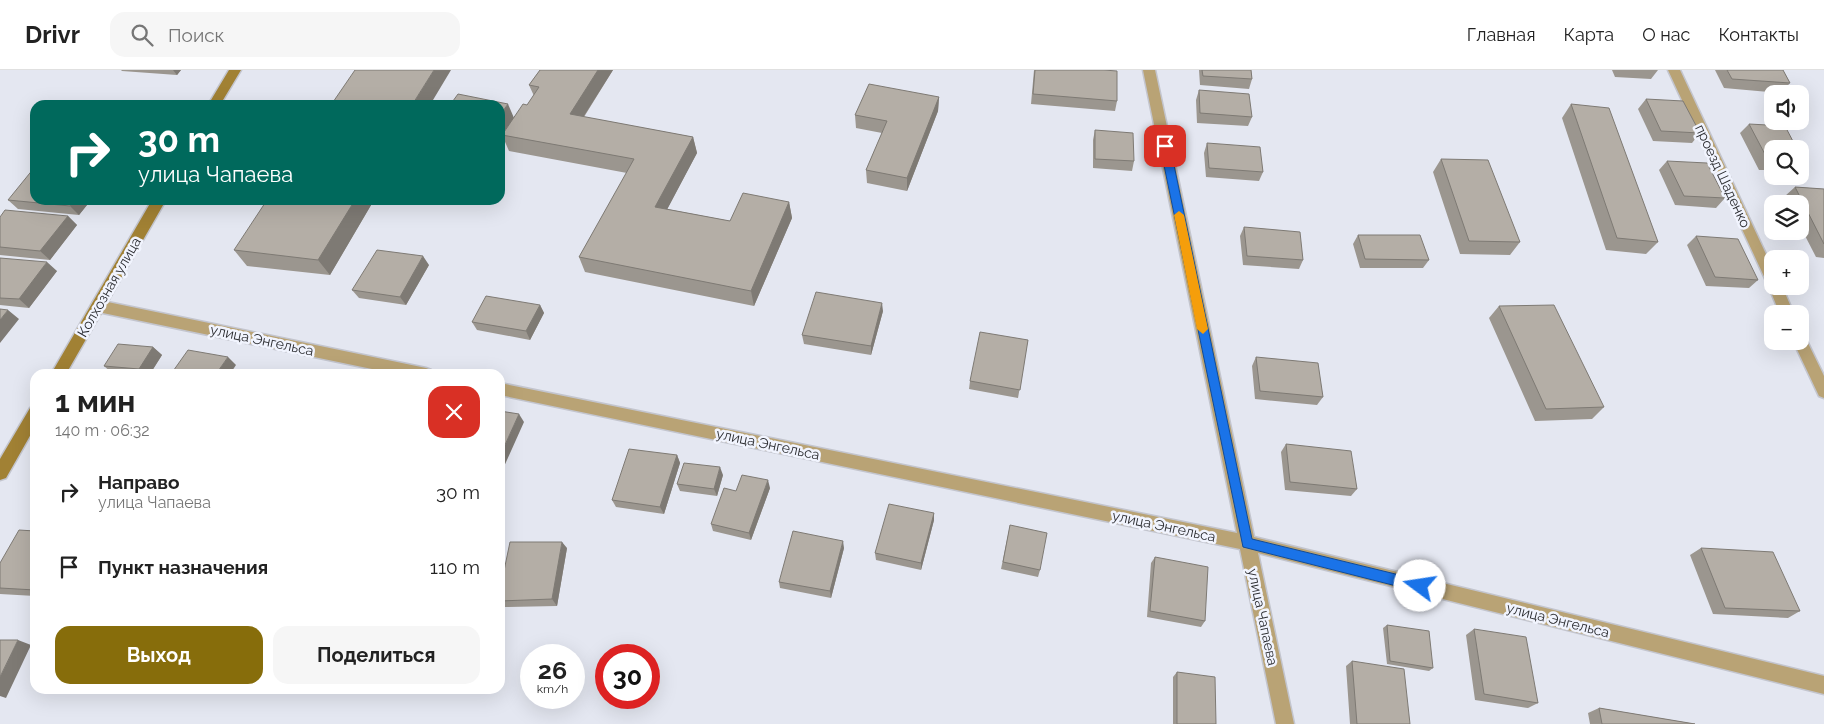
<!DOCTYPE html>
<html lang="ru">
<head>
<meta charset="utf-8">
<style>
  :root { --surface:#fff; --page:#f6f6f6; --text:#222; --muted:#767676; --line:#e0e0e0; --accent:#876d0b }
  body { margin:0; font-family:Raleway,sans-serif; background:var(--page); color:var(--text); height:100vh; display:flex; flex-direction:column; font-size:19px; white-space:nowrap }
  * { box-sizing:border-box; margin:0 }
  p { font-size:16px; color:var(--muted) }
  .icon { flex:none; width:28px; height:28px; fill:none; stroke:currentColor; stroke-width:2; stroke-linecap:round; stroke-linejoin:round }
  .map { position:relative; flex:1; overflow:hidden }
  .side { position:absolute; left:30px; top:299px; width:475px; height:325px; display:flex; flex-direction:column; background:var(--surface); border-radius:15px; box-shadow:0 5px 20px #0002 }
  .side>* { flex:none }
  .top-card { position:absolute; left:30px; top:30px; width:475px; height:105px; border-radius:15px; box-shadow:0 5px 20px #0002; background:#00695c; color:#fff; overflow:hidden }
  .buttons { position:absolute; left:1764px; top:15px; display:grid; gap:10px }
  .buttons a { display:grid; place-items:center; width:45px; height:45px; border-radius:10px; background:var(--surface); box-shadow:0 5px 20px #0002; font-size:25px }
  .speed { position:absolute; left:520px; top:574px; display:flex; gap:10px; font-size:25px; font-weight:700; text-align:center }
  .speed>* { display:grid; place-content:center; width:65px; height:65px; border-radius:50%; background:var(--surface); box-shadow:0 5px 20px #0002; line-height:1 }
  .speed small { font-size:12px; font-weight:400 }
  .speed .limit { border:8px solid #d22; background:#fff; color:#111 }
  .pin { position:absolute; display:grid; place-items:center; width:42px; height:42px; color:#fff; margin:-21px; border-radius:10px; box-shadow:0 2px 8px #0006 }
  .me { position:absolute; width:55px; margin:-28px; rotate:284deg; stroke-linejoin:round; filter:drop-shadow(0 0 4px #0008) }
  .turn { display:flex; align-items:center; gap:18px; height:105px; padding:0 25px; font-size:22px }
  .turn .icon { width:65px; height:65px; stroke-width:2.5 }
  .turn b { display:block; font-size:35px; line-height:42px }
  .round { display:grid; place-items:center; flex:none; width:52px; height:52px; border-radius:15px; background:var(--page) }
  .summary { display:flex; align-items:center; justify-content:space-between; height:85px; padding:0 25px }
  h1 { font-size:30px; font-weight:700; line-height:38px }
  .cta { display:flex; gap:10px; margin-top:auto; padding:10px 25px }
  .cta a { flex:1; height:58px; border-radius:15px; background:var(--accent); color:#fff; font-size:20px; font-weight:700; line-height:58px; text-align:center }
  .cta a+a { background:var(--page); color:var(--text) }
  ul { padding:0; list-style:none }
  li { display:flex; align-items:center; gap:15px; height:75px; padding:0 25px }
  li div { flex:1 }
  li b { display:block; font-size:19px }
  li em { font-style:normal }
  header { display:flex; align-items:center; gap:30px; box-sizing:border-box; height:70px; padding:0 25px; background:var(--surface); border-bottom:1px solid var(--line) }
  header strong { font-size:24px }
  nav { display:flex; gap:28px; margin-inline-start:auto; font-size:18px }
  .search { width:350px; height:45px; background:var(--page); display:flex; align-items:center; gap:12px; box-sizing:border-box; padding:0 18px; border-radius:15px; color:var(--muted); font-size:19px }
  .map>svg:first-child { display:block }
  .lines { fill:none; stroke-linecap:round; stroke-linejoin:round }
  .street-casing { stroke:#c3c5ce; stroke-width:3 }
  .secondary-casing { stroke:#c3c5ce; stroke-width:3 }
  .street { fill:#b9a375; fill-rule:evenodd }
  .secondary { fill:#a18134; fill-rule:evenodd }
  .wall { fill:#9b968f }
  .shaded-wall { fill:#7e7a74 }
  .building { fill:#b4aea6; stroke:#7e7a74 }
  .route { fill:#1a73e8; stroke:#114b97 }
  .slow { fill:#f59e0b }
  .labels { text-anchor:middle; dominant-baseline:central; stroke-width:5; stroke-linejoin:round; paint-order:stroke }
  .street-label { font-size:14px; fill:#2b2c30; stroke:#f1f4fe }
</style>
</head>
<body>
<header>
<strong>Drivr</strong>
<div class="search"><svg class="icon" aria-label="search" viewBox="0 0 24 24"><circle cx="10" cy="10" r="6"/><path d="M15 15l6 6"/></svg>Поиск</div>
<nav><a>Главная</a><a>Карта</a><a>О нас</a><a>Контакты</a></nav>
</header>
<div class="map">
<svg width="1824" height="654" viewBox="0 0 1824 654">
  <rect width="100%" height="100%" fill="#e4e7f1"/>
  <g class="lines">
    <g class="street-casing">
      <path id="street" d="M1143 0H1155L1254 467 1824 606V624L1258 483 1294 654H1276L1240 479 500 325V313L1237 463Z
        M1668 0H1680L1772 197V216H1782L1794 244H1780L1768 215Z
        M98 230 426 298 431 300 433 304H396L98 242 93 240 91 236 93 232Z
        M1800 265 1805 267 1824 306V328L1819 326 1793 271H1800Z"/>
    </g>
    <g class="secondary-casing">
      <path id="secondary" d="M229 0H241L220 35H208Z
        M152 130H166L66 304H51Z
        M35 337V357L6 408 0 410V389L30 338Z"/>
    </g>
    <use href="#street" class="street"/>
    <use href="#secondary" class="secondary"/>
  </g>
  <path class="wall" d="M121 0H181L177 5 122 1Z
    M540 0H613L584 47 693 67 697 83 667 139 730 151 789 132 792 148 754 236 585 202 579 187 627 103 509 81 502 65 514 47 527 35 534 26 529 15Z
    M1034 0 1117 31 1115 41 1031 34Z
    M1199 0H1251L1252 9 1249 19 1200 15Z
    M1612 0H1658L1651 9 1615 7Z
    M1715 0H1783L1790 13 1781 23 1724 18Z
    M1199 20 1252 47 1248 56 1197 53 1196 30Z
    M939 27 938 41 907 121 867 113 866 100 882 63 856 58 855 45Z
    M1646 29 1700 63 1692 73 1653 71 1638 39Z
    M1571 34 1658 172 1646 184 1606 180 1562 48Z
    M1749 54 1772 79V100H1759L1740 63Z
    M1095 60 1134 91 1132 101 1093 98V70Z
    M1207 73 1263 102 1259 111 1206 107 1204 83Z
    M1800 84 1804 93 1800 97Z
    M1441 89 1520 172 1510 185 1460 184 1433 102Z
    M1667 91 1725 128 1716 138 1675 135 1659 100Z
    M1795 117 1824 119V188L1816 187 1800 156V134H1789L1785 126Z
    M8 130H91L79 145 18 139Z
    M374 130 330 205 247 196 234 180Z
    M68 146 77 155 50 190 0 185V147Z
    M1244 157 1303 190 1299 199 1243 195 1240 166Z
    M1358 165 1429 190 1423 198H1360L1353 174Z
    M1696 166 1758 210 1749 218 1706 216 1687 175Z
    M0 188 57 201 29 238 0 235Z
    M429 195 406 235 359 228 352 220Z
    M540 235 544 243 530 270 477 260 472 252Z
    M1499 236 1604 337 1592 349 1535 351 1489 248Z
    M883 241 871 285 804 274 802 265Z
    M1028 270 1018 328 969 319 970 311Z
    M153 277 162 285 150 304H113L104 296Z
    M1256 287 1323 327 1317 335 1255 329 1252 296Z
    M1286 374 1357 419 1351 426 1285 420 1281 382Z
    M677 385 680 393 664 444 616 437 612 430Z
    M723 405 717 426 680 421 677 414Z
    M770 418 751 470 713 461 711 454 736 421Z
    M934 443V450L921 500 876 490 875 483Z
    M1010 455 1040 500 1038 507 1001 499Z
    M35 461V526L0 524V493Z
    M567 478 557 536 504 537 500 533V520Z
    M844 478 831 528 780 518 779 512Z
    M1701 478 1800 541 1788 548 1713 544 1690 485Z
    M1155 487 1205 551 1201 557 1147 547 1151 493Z
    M1387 555 1433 598 1429 601 1387 594 1383 558Z
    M1474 559 1538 633 1528 638 1475 630 1466 565Z
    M1352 591 1410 654H1350L1346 596Z
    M1177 602 1216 654H1173V607Z
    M1599 638 1695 654H1590L1588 643Z"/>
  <path class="shaded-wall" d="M173 0H181L177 5Z
    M434 0H451L430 35H412Z
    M598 0H613L575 60 570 44Z
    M939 27 938 41 907 121V108Z
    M508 34 514 48 500 67V45Z
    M693 67 697 83 660 153 655 137Z
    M74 130H91L79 145 70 136Z
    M355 130H374L330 205 318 190Z
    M789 132 792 148 754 236 751 221Z
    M68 146 77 155 50 190 40 181Z
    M423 186 429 195 406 235 400 227Z
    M47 192 57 201 29 238 19 229Z
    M882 233 883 241 871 285V276Z
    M540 235 544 243 530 270 526 261Z
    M8 240 19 249 0 273V250Z
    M153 277 162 285 150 304H144L139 299Z
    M228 287 236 295 230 304H216Z
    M519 344 524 352 502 401 500 398V386Z
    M677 385 680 393 664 444 660 437Z
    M720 397 723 405 717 426 714 419Z
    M768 410 770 418 751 470 749 463Z
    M934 443V450L921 500V493Z
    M843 471 844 478 831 528 830 521Z
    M562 472 567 478 557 536 552 529Z
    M18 570 31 575 6 628 0 626V607Z"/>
  <path class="building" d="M355 0H434L412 35H331Z
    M540 0H598L570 44 693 67 655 137 730 151 743 123 789 132 751 221 579 187 634 89 502 65 523 34 527 35 539 17 529 15Z
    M1035 0H1104L1117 1V31L1033 24Z
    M1202 0H1251L1252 9 1203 6Z
    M1727 0H1783L1790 13 1732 9Z
    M869 14 939 27 907 108 866 100 887 51 855 45Z
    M1199 20 1249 24 1252 47 1200 43Z
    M458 24 508 34 500 45V35H450Z
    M1646 29 1683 31 1700 63 1661 61Z
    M1571 34 1609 38 1658 172 1617 168Z
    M1749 54 1785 56 1797 79H1772V90H1768Z
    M1095 60 1133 63 1134 91 1095 89Z
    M1207 73 1260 77 1263 102 1209 98Z
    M1800 84 1804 93 1800 92Z
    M1441 89 1488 90 1520 172 1469 171Z
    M1667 91 1707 93 1725 128 1684 126Z
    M34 98 35 130H74L70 136 8 130Z
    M1795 117 1824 119V174Z
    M267 130H355L318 190 234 180Z
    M5 140 68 146 40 181 0 177V147Z
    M1244 157 1300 162 1303 190 1247 186Z
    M1358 165H1420L1429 190 1365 189Z
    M1696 166 1738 169 1758 210 1715 207Z
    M377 180 423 186 400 227 352 220Z
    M0 188 47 192 19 229 0 228Z
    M816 222 882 233 871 276 802 265Z
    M486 226 540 235 526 261 472 252Z
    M1554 235 1604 337 1546 339 1499 236Z
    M0 239 8 240 0 250Z
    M980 262 1028 270 1020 320 970 311Z
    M118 274 153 277 139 299 104 296Z
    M188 280 228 287 216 304H171Z
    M1256 287 1318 293 1323 327 1260 321Z
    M500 341 519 344 500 386Z
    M1286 374 1351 381 1357 419 1290 412Z
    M629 379 677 385 660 437 612 430Z
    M684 393 720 397 714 419 677 414Z
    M742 405 768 410 749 463 711 454 724 418 736 421Z
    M889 434 934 443 921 493 875 483Z
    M1010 455 1047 463 1040 500 1003 492Z
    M19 460 35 461V520L0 518V493Z
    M793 461 843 471 830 521 779 512Z
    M510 472H562L552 529 500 531V520Z
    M1701 478 1773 482 1800 541 1725 538Z
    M1155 487 1208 497 1205 551 1150 541Z
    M1387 555 1429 561 1433 598 1390 591Z
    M1474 559 1526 567 1538 633 1484 624Z
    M0 570H18L0 607Z
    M1352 591 1404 599 1410 654H1357Z
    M1177 602 1215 607 1216 654H1177Z
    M1599 638 1695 654H1602Z"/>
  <path class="route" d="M1165 72 1170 76 1252 469 1420 510 1425 512 1427 516 1425 520 1420 522 1243 477 1160 76Z"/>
  <path class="slow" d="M1179 141 1184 145 1208 259 1203 264 1197 259 1174 145Z"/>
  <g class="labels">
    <g class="street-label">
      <text transform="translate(1723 106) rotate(65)">проезд Шаденко</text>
      <text transform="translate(109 217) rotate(-60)">Колхозная улица</text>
      <text transform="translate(262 270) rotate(12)">улица Энгельса</text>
      <text transform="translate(768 374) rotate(12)">улица Энгельса</text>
      <text transform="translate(1164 456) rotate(12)">улица Энгельса</text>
      <text transform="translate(1263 547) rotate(78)">улица Чапаева</text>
      <text transform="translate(1558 550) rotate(14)">улица Энгельса</text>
    </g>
  </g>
</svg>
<div class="buttons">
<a><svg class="icon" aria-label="sound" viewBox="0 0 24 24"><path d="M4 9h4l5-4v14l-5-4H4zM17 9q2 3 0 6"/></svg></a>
<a><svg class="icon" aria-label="search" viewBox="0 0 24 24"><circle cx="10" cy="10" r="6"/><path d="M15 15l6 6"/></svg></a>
<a><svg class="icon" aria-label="layers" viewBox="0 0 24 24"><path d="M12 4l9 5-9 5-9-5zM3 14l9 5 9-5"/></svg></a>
<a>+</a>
<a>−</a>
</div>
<div class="speed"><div>26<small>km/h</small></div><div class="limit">30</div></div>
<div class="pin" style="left:1165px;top:76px;background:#d93025"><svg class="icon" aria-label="arrive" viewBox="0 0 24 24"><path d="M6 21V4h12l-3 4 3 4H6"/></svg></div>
<svg class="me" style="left:1420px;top:516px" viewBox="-20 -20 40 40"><circle r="19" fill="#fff"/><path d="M0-13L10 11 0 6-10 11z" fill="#1a73e8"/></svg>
<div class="top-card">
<div class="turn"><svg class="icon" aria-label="right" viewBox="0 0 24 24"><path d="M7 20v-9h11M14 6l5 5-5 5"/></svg><div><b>30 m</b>улица Чапаева</div></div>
</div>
<section class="side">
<div class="summary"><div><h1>1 мин</h1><p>140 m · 06:32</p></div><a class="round" style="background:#d93025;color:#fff"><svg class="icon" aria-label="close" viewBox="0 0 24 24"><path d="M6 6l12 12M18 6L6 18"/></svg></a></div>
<ul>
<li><svg class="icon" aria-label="right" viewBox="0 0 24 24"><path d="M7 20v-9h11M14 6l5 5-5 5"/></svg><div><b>Направо</b><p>улица Чапаева</p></div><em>30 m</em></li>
<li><svg class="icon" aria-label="arrive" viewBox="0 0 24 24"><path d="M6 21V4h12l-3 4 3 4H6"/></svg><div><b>Пункт назначения</b></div><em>110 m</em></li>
</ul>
<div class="cta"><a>Выход</a><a>Поделиться</a></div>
</section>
</div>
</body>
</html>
